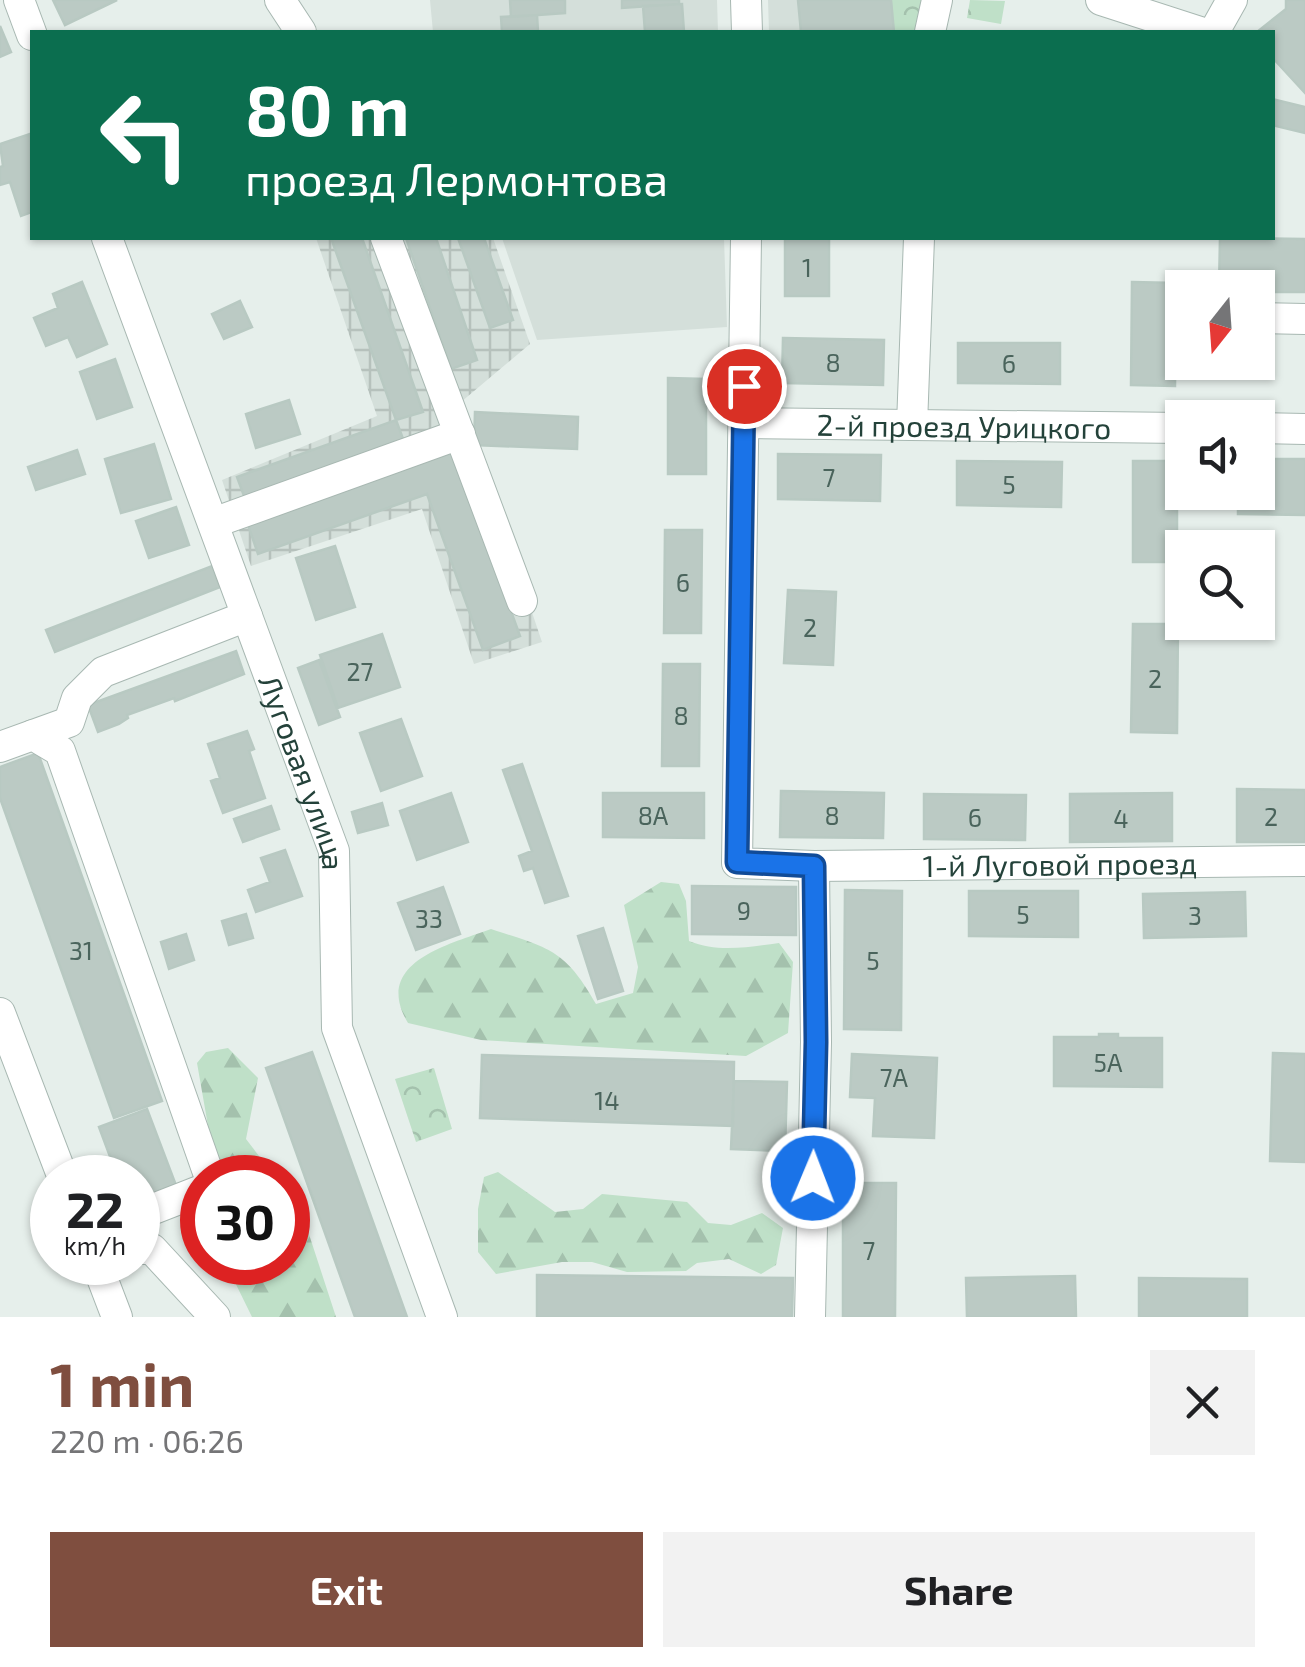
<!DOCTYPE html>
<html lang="en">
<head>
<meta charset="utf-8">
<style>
  :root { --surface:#fff; --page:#f2f2f2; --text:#202124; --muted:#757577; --accent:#7f4e3f }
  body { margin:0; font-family:"Exo 2",sans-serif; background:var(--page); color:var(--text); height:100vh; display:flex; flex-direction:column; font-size:38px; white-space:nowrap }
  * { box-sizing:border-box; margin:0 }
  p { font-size:32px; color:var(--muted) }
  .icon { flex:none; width:55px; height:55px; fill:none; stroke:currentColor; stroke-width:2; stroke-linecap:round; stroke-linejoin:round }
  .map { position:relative; height:1317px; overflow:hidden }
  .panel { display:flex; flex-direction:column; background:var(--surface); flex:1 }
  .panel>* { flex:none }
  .hud { position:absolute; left:30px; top:30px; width:1245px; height:210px; border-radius:0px; box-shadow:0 2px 8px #0004; background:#0b6e4f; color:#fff; overflow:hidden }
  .needle { width:65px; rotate:197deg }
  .buttons { position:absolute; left:1165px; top:270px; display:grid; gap:20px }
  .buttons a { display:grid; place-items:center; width:110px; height:110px; border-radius:0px; background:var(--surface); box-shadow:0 2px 8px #0004; font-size:50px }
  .speed { position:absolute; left:30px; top:1155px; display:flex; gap:20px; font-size:50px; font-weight:700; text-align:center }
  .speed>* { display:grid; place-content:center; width:130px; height:130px; border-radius:50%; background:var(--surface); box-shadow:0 2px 8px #0004; line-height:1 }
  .speed small { font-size:25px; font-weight:400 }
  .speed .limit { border:15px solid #d22; background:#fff; color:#111 }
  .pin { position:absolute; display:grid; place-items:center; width:85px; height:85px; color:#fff; margin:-42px; border:5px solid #fff; border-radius:50%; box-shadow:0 2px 10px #0007 }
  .me { position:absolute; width:110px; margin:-55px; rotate:1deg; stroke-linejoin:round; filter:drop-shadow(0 0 8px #0008) }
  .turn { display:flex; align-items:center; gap:35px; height:210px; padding:0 50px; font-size:45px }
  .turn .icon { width:130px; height:130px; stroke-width:2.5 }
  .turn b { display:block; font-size:70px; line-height:85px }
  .round { display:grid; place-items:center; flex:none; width:105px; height:105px; border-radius:0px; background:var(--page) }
  .overview { display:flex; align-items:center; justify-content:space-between; height:170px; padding:0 50px }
  h1 { font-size:60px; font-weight:700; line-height:75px; color:var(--accent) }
  .action { display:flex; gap:20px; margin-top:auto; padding:20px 50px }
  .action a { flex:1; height:115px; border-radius:0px; background:var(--accent); color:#fff; font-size:40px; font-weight:700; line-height:115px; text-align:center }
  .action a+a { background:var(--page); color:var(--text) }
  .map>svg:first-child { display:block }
  .built { fill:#d4dfda }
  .industrial { fill:url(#industrial-grid) }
  .forest { fill:url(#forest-firs) }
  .park { fill:url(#park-crowns) }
  .building { fill:#bbcac4; stroke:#b8c9c2; stroke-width:2.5 }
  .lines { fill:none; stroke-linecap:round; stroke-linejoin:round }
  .minor-casing { stroke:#a8b8b2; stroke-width:32 }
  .minor { stroke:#fff; stroke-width:30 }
  .route-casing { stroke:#114b97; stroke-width:25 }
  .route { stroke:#1a73e8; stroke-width:18 }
  .labels { text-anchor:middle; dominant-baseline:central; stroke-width:8; stroke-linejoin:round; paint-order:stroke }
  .number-label { font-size:25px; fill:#4a645c }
  .street-label { font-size:30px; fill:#24423a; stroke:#f7fbf9 }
</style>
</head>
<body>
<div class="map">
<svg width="1305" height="1317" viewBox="0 0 1305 1317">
  <defs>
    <pattern id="industrial-grid" width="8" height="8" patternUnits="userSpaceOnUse" patternTransform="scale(2.5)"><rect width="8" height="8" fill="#d4dfda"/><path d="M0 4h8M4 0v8" fill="none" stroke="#b6c1bc"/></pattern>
    <pattern id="forest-firs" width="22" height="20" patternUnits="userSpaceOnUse" patternTransform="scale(2.5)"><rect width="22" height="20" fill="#bfe0c8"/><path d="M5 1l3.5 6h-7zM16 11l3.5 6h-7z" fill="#a4c1ad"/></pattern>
    <pattern id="park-crowns" width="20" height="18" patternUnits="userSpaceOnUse" patternTransform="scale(2.5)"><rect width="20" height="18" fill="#bfe0c8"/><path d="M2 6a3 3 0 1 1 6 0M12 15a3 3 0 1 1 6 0" fill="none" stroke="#a4c1ad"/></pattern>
  </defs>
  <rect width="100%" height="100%" fill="#e6efeb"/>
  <path class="built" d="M430 0H717L718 32H433Z
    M768 0H922L915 32H769Z
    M502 238H724L727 327 537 340Z"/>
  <path class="industrial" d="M316 238H493L530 344 461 402 542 642 474 664 422 509 251 566 222 480 377 416Z"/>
  <path class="forest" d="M661 882 679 884 686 901 689 941C718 953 748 947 779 943L793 962 788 1033 746 1056 481 1040 408 1023C372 963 447 945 491 929 549 948 565 949 596 1004L633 993 638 967 624 905Z
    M228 1048 258 1078 246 1139 275 1177H217L197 1063 206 1052Z
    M498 1172 555 1212 583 1209 602 1194 687 1202 708 1223 731 1225 762 1213 783 1228 776 1265 761 1274 729 1259 697 1263 686 1271 627 1272 592 1262H562L496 1274 478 1252V1209L484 1177Z
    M288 1195 304 1219 336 1317H252L226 1264 288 1262Z"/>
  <path class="park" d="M891 0H922L915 32H894Z
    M970 0 1005 1 1001 24 967 18Z
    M434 1068 452 1129 416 1142 395 1079Z"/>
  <path class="building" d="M53 0H117L65 25Z
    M510 0H565V13L511 17Z
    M622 0H679V4L622 8Z
    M798 0H891L894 32H801Z
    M1286 0H1305V93L1272 57V32H1257L1286 9Z
    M682 4 684 32H645L643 6Z
    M537 15 538 32H502L501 17Z
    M0 26 11 52 0 57Z
    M1272 99 1305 107V133L1272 125Z
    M30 134 32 212 21 216 10 182 0 185V167L3 166 0 144Z
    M331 238H362L423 412 396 420Z
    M406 238H436L477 360 451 369Z
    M458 238H484L513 320 490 328Z
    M785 238H829V296H785Z
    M1220 238 1305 239V292H1258V288H1219Z
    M82 282 107 344 77 357 68 337 46 346 34 318 58 308 53 294Z
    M1132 282 1176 283 1175 386 1131 385Z
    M240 301 252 327 224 339 212 314Z
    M783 338 884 340 883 385 782 383Z
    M958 343H1060V384L958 383Z
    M115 359 132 407 97 419 80 372Z
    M668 378 706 379V474H668Z
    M289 400 300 434 256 448 246 414Z
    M475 412 578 417 577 449 474 445Z
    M396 420 406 447 247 504 237 477Z
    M154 444 171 499 121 513 105 459Z
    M451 446 520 636 483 650 427 494 258 554 246 519Z
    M77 450 85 474 36 490 28 467Z
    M778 454 881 455 880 501 778 499Z
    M1258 459H1305V515L1238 514V492H1258Z
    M957 461 1062 462 1061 507 957 505Z
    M1133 461H1177V562H1133Z
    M176 507 189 545 149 558 136 521Z
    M665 530H702L701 633H664Z
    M335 546 355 607 316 620 296 558Z
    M212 566 220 587 55 652 46 630Z
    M788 590 836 592 833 665 784 663Z
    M1133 624H1178L1177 733 1131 732Z
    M382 634 400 687 338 708 320 655Z
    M236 651 244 674 175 701 174 698 127 715 128 718 119 724 98 732 88 705Z
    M319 660 340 717 319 725 298 668Z
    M663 664H700L699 766H662Z
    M401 719 422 776 381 791 360 733Z
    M247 731 254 749 249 751 265 798 223 813 211 781 220 778 208 744Z
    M38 753 162 1101 114 1118 0 798V767Z
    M522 764 568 896 545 903 533 868 524 871 519 856 532 851 503 770Z
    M1237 789 1305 790V842H1237Z
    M781 791 884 793 883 838 780 837Z
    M451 793 468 842 417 860 400 811Z
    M603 793H704V838L603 837Z
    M1172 793V841L1070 842V794Z
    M924 794 1026 795 1025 840 924 839Z
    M382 803 388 825 358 833 352 812Z
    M271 806 279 829 243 842 234 819Z
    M285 850 302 896 256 912 248 890 270 882 261 858Z
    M692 886 796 887V935L692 934Z
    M443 887 460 934 416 950 398 903Z
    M845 890 902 891 901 1030 844 1029Z
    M969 891H1078V937L969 936Z
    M1245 892 1246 936 1144 938 1143 894Z
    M246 914 253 938 229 945 222 921Z
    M603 928 623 991 598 999 578 936Z
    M186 934 194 960 169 969 161 942Z
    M1099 1034H1118V1038H1162V1087L1054 1086V1037H1099Z
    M312 1052 407 1317H355L266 1068Z
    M1273 1053 1305 1054V1162L1270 1161Z
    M852 1054 937 1058 934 1138 873 1136 875 1098 850 1097Z
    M482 1055 734 1062 733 1126 480 1118Z
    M734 1081 787 1082 785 1151 731 1149Z
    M147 1109 177 1188 138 1202V1178H118L99 1127Z
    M843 1183H896L895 1317H843Z
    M537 1275 793 1278 792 1317H537Z
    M1075 1276 1076 1317H967L966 1278Z
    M1139 1278 1247 1279V1317H1139Z"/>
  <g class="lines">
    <g class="minor-casing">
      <g id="minor">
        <path d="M19 0 32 35"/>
        <path d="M280 0 301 32"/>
        <path d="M746 0 747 32"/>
        <path d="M1101 0 1200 32"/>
        <path d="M930 32 937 0"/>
        <path d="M1214 32 1232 0"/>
        <path id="s1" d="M107 238 334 851 337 1028 442 1317"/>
        <path d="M386 238 522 601"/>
        <path id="s2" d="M746 238 737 863 814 866 1305 861"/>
        <path d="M1258 318 1305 319"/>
        <path id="s3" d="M744 423 1182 428"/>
        <path d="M912 425 919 238"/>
        <path d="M1258 428 1305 429"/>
        <path d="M213 523 460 434"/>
        <path d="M33 735 69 722 77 698 103 672 247 616"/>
        <path d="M0 747 33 735 60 751 210 1178"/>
        <path d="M0 1013 63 1178"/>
        <path d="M138 1215 202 1190"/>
        <path d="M138 1249H152L215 1317"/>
        <path d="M96 1262 117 1317"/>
        <path d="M810 1317 816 1042 814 866"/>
      </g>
    </g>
    <use href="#minor" class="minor"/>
  </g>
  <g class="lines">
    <g class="route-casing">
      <path id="route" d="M744 386 737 862 814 866 816 1042 813 1178"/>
    </g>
    <use href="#route" class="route"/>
  </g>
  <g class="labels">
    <g class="number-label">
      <text x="807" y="267">1</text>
      <text x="833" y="362">8</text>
      <text x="1009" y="363">6</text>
      <text x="829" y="477">7</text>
      <text x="1009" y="484">5</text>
      <text x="683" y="582">6</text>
      <text x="810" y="627">2</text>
      <text x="360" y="671">27</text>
      <text x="1155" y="678">2</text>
      <text x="681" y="715">8</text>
      <text x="653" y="815">8А</text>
      <text x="832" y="815">8</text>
      <text x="1271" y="816">2</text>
      <text x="975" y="817">6</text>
      <text x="1121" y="818">4</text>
      <text x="744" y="910">9</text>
      <text x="1023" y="914">5</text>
      <text x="1195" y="915">3</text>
      <text x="429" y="918">33</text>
      <text x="81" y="950">31</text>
      <text x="873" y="960">5</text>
      <text x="1108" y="1062">5А</text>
      <text x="894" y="1077">7А</text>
      <text x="607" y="1100">14</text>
      <text x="869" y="1250">7</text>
    </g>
    <g class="street-label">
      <text stroke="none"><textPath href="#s3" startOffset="220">2-й проезд Урицкого</textPath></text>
      <text stroke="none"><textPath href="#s1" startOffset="570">Луговая улица</textPath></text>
      <text stroke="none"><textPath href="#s2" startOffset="948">1-й Луговой проезд</textPath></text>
    </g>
  </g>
</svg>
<div class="buttons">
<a><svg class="needle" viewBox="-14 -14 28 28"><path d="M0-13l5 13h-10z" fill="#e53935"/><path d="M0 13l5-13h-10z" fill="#757577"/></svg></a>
<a><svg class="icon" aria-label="sound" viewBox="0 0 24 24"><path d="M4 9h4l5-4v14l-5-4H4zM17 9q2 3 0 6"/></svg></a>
<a><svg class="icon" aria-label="search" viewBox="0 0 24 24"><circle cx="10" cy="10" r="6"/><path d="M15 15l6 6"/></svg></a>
</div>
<div class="speed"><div>22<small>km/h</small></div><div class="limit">30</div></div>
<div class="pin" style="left:744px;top:386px;background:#d93025"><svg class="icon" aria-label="arrive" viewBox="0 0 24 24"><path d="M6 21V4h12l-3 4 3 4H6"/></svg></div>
<svg class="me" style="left:813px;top:1178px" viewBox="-20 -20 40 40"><circle r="17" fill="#1a73e8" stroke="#fff" stroke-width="3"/><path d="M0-11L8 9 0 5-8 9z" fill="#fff"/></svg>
<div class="hud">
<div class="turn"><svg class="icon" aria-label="left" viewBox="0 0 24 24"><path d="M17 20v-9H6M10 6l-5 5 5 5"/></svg><div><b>80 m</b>проезд Лермонтова</div></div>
</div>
</div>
<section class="panel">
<div class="overview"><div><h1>1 min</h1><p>220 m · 06:26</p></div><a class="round"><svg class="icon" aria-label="close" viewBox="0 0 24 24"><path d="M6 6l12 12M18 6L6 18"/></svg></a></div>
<div class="action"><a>Exit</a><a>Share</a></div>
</section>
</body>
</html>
